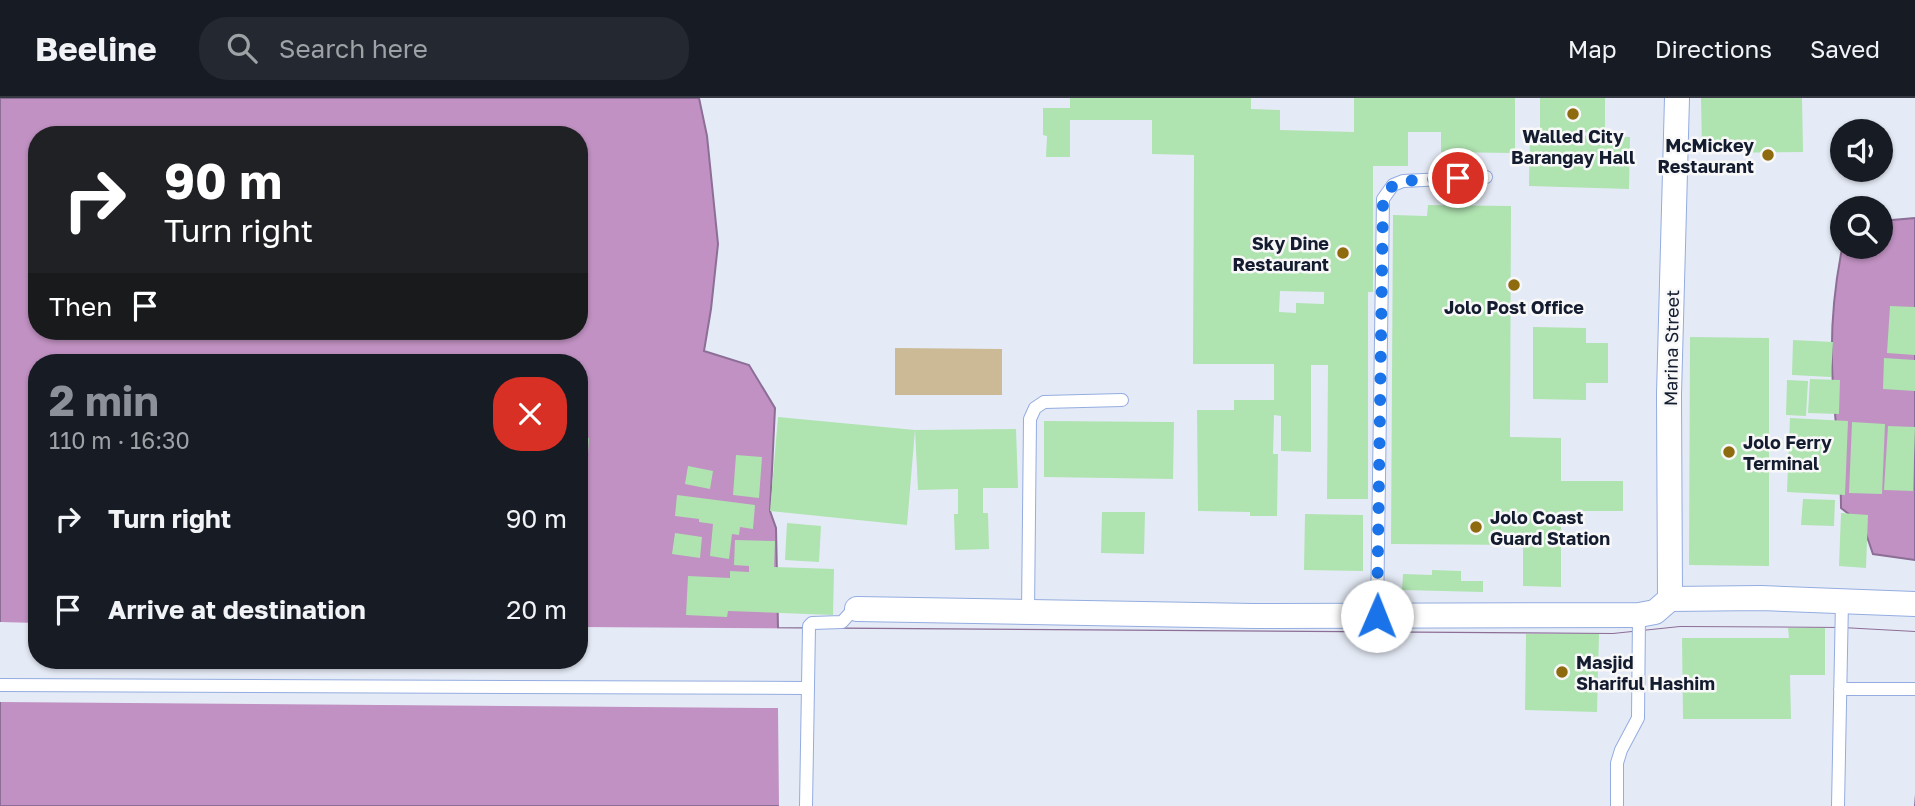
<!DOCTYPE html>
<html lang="en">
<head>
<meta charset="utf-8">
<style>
  :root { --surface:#171b24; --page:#242831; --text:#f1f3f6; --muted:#9ea1a6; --line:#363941; --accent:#8c9099 }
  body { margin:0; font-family:"Golos Text",sans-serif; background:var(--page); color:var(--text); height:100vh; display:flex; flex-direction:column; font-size:26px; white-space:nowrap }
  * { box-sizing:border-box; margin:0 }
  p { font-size:23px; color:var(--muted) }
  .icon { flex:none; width:38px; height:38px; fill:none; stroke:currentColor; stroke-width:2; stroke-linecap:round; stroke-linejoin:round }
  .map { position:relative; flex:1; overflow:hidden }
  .panel { position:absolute; left:28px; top:256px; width:560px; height:315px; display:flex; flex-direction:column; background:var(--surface); border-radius:28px; box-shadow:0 2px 5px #0004 }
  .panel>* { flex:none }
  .banner { position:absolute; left:28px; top:28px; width:560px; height:214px; border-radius:28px; box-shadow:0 2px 5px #0004; background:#202124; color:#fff; overflow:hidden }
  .buttons { position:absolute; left:1830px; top:21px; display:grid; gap:14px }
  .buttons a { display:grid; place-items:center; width:63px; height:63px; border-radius:50%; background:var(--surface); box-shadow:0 2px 5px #0004; font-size:35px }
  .pin { position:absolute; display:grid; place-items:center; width:60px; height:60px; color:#fff; margin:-30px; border:4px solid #fff; border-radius:50%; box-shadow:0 2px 7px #0007 }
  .me { position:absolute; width:77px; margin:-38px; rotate:1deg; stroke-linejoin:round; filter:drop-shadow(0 0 5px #0008) }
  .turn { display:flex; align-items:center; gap:24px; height:147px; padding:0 21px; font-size:32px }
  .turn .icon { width:91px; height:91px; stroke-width:2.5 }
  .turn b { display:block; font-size:49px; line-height:60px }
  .then { display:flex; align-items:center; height:66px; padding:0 21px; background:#0003; gap:14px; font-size:26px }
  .round { display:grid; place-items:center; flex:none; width:74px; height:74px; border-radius:28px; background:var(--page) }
  .head { display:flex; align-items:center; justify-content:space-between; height:119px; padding:0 21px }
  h1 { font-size:42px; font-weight:700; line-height:52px; color:var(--accent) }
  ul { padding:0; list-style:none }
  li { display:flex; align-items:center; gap:21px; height:91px; padding:0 21px }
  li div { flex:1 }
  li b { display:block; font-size:26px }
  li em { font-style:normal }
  header { display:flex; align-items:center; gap:42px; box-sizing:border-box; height:98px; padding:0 35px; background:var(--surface); border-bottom:2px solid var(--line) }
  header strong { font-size:33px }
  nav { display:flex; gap:38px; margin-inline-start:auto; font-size:24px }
  .search { width:490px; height:63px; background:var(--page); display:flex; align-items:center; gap:18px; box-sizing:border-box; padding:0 24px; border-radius:28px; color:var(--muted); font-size:26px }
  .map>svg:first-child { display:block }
  .green { fill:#cbba95 }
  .water { fill:#c091c2; stroke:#8c6e96; stroke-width:2; fill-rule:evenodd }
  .pier { fill:#e5ebf6 }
  .building { fill:#afe3b0; fill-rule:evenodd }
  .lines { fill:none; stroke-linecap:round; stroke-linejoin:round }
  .service-casing { stroke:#94ace0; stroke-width:14 }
  .minor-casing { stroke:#94ace0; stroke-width:26 }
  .service { stroke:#fff; stroke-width:12 }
  .minor { stroke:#fff; stroke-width:24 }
  .route { stroke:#1a73e8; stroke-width:12; stroke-dasharray:0 21.6 }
  .poi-dot { fill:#8d6b0e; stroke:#f8f8f8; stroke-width:2.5 }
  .labels { text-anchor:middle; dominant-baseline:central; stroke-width:5; stroke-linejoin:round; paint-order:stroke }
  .poi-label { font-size:18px; font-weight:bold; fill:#141c30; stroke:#f8f8f8; text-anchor:start }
  .street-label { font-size:18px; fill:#141c30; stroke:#f8f8f8 }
</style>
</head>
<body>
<header>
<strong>Beeline</strong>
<div class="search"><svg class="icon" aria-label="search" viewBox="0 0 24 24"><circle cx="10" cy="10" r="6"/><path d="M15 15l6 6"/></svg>Search here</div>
<nav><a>Map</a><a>Directions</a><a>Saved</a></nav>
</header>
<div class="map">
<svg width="1915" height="708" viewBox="0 0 1915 708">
  <rect width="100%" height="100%" fill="#e5ebf6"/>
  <path class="green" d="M895 250 1002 251V297H895Z"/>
  <path class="water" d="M0 0H699L707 38 718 146 711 211 704 253 749 267 775 310 770 413 776 430 778 530 1613 536 1680 529 1842 530 1915 534V708H0ZM37 37H579V233H37ZM37 264H579V562H37Z
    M1915 120V462L1873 456 1863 427 1841 410C1841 361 1833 313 1832 265 1831 226 1835 184 1843 146V149H1881V123Z"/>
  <path class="pier" d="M0 524 37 525V562H579V529L1613 536 1680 529 1842 530 1915 534V696L1914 708H779L778 610 0 604Z"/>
  <path class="building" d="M1070 0H1251V11L1280 12V32L1354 34V0H1515V55L1441 54V34H1408V68H1373V194H1368V401H1327L1328 267H1311V354L1281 353V318L1274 317 1273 356H1278L1277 418H1250V414L1198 413 1197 312H1234V302H1274V266H1193L1194 57 1152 56V22H1070V59H1046L1047 38 1043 37V10H1070ZM1280 193 1324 194V206L1296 205V215L1279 214Z
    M1540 0H1605V35L1540 33Z
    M1701 0H1802L1803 54 1702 55Z
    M1530 36 1630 39 1629 91 1529 88Z
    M1428 107 1511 108 1510 339 1561 340V383H1623V413H1561V489L1523 488V447L1391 446 1393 117 1427 118Z
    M1890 208 1915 209V257L1887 255Z
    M1533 229 1586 230V245H1608V285H1586V302L1533 301Z
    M1690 239 1769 240V468L1689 467Z
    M1793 242 1833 244 1831 279 1792 277Z
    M1884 260 1915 262V293L1883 291Z
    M1810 281 1840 282 1839 316 1808 315Z
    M1787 282 1808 283 1806 318 1786 317Z
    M579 302H583L581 330H579Z
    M778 319 915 332 907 427 770 413Z
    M1790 320 1848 323 1845 397 1787 394Z
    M1044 323 1174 324 1173 381 1044 379Z
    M1852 324 1885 326 1882 396 1849 395Z
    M1888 328 1915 329 1913 393 1884 392Z
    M1016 331 1018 390H983V415H988L989 451 955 452 954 416H958V391L918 392 915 332Z
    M579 340H589L585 401H579Z
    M736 357 762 359 759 400 733 397Z
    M688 368 713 373 710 391 685 386Z
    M677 397 755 407 753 431 740 429 739 437 732 436 729 461 710 458 713 426 699 424V421L675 418Z
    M1803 401 1835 402 1834 428 1801 427Z
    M1102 414H1145L1144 456 1101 455Z
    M1841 415 1868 417 1866 470 1839 468Z
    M1305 416 1363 417V473L1304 472Z
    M787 425 821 428 819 464 785 462Z
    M675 435 702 439 700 460 672 456Z
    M735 442 775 443 774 469 834 471 833 517 728 513 727 519 686 517 688 478 730 480V473L749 474V468L734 467Z
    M1432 472 1461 473V483H1483V494L1402 492 1403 476 1432 477Z
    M1788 530H1825V577H1790L1791 621H1683L1682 540H1789Z
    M1526 536H1599L1597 614 1525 612Z"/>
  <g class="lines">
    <g class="service-casing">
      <path id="service" d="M1028 514 1030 321 1035 310 1044 304 1122 302
        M1377 518 1383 101 1393 87 1403 83 1486 79
        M0 587 808 590
        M1840 591H1915
        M806 708 809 528 812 525 842 524 852 513 857 511
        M1617 708V665L1621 652 1638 620 1639 517
        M1838 708 1842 503"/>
    </g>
    <g class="minor-casing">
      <path id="minor" d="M1670 501 1669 296 1677 0
        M857 511 1254 518 1639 517 1655 514 1670 501 1761 500 1915 506"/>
    </g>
    <use href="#service" class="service"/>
    <use href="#minor" class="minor"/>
  </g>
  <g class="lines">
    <path class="route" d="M1377 518 1383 102 1393 87 1403 83 1458 80"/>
  </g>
  <g class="poi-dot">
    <circle cx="1573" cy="16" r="7"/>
    <circle cx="1768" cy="57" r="7"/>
    <circle cx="1343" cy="155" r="7"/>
    <circle cx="1514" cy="187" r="7"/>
    <circle cx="1729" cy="354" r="7"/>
    <circle cx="1476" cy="429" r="7"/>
    <circle cx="1562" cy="574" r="7"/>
  </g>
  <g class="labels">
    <g class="poi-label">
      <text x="1573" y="38" text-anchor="middle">Walled City<tspan x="1573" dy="21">Barangay Hall</tspan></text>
      <text x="1754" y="47" text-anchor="end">McMickey<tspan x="1754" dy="21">Restaurant</tspan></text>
      <text x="1329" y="145" text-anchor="end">Sky Dine<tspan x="1329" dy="21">Restaurant</tspan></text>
      <text x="1514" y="209" text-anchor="middle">Jolo Post Office</text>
      <text x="1743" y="344">Jolo Ferry<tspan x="1743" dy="21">Terminal</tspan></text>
      <text x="1490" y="419">Jolo Coast<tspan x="1490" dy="21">Guard Station</tspan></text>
      <text x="1576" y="564">Masjid<tspan x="1576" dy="21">Shariful Hashim</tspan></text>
    </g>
    <g class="street-label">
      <text transform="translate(1671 250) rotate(-89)">Marina Street</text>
    </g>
  </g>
</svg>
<div class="buttons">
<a><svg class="icon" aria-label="sound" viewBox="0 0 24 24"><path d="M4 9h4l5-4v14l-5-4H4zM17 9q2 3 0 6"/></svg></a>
<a><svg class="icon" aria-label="search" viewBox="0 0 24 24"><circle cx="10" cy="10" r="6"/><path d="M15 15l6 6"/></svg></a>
</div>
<div class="pin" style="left:1458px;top:80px;background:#d93025"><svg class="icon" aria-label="arrive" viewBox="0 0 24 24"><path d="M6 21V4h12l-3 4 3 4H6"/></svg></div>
<svg class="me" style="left:1377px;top:518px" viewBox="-20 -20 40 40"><circle r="19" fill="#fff"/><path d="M0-13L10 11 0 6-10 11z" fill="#1a73e8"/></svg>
<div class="banner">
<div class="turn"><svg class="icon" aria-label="right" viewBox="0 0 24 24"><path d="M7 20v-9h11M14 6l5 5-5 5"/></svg><div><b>90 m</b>Turn right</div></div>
<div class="then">Then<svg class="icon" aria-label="arrive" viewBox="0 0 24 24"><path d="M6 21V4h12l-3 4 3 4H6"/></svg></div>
</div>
<section class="panel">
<div class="head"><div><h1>2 min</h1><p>110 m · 16:30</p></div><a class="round" style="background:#d93025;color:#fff"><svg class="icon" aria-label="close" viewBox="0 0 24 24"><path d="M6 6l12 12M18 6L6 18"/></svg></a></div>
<ul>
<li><svg class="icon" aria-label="right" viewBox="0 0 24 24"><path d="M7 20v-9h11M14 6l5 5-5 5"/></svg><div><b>Turn right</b></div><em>90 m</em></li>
<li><svg class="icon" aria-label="arrive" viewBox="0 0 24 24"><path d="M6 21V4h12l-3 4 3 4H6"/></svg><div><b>Arrive at destination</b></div><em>20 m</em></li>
</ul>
</section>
</div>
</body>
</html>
